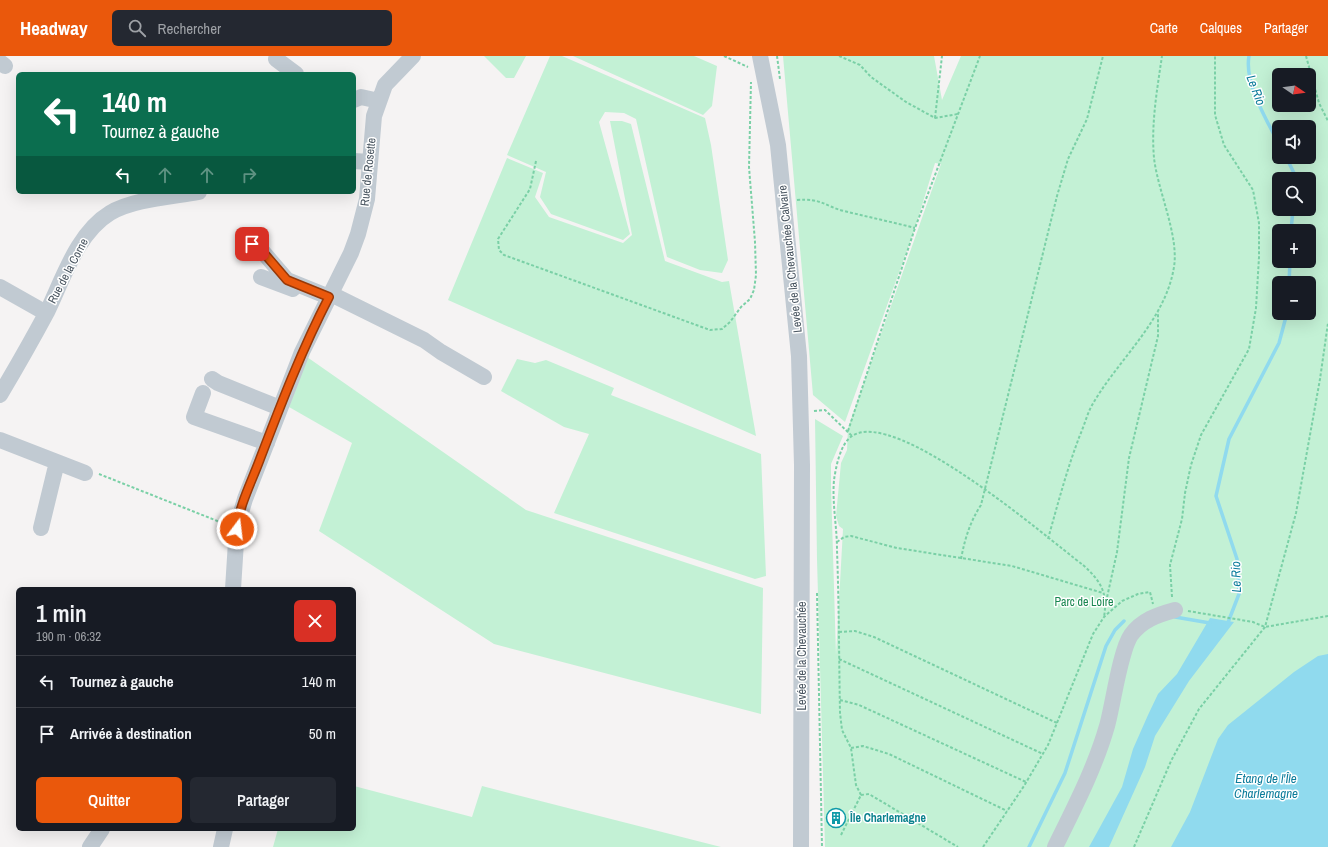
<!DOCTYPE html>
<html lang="fr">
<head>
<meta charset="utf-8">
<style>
  :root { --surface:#171b24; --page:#242831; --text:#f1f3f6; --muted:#9ea1a6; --line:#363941; --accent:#ea580c }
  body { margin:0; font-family:"Archivo Narrow",sans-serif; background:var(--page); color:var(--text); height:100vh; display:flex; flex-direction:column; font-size:15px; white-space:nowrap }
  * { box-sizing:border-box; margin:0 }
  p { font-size:13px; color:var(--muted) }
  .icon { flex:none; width:22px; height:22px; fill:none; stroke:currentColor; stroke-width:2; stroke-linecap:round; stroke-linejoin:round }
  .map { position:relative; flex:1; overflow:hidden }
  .sheet { position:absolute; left:16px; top:531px; width:340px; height:244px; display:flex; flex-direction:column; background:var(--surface); border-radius:6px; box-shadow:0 4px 16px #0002 }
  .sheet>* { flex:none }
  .banner { position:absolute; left:16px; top:16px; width:340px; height:122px; border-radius:6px; box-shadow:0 4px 16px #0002; background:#0b6e4f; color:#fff; overflow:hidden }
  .needle { width:26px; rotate:103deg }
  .buttons { position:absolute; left:1272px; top:12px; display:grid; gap:8px }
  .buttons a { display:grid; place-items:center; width:44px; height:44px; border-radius:6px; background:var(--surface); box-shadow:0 4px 16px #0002; font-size:20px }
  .pin { position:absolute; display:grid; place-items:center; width:34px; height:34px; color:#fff; margin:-17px; border-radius:8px; box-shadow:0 2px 6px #0006 }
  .me { position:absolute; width:44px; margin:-22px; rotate:15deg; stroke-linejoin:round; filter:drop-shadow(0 0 3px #0008) }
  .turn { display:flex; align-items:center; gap:14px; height:84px; padding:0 20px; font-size:18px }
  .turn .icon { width:52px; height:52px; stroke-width:2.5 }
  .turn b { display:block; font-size:28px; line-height:34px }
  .lanes { display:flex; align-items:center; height:38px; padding:0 20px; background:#0003; justify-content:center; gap:20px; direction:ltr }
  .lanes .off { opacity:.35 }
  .round { display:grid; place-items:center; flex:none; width:42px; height:42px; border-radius:6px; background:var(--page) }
  .head { display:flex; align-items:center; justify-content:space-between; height:68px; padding:0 20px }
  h1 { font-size:24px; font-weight:600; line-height:30px }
  .button { display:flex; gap:8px; margin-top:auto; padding:8px 20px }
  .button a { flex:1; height:46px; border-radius:6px; background:var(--accent); color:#fff; font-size:16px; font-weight:600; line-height:46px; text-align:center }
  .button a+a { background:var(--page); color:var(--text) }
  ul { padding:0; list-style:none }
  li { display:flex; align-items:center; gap:12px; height:52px; padding:0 20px; border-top:1px solid var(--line) }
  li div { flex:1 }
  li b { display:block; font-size:15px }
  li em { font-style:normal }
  header { display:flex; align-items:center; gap:24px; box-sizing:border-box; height:56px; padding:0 20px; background:var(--accent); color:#fff }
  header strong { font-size:19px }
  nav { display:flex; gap:22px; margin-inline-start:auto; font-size:14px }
  .search { width:280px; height:36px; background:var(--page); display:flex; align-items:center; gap:10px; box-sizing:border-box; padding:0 14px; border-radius:6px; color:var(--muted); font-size:15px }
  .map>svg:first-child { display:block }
  .green { fill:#c3f1d5; fill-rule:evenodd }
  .water { fill:#90daee }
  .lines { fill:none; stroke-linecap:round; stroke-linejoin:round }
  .stream { stroke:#90daee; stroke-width:3.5 }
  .path { stroke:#7ad0a6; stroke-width:2; stroke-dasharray:3 2; stroke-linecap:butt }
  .minor { stroke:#c1cad2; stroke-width:16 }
  .route-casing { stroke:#983908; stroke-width:10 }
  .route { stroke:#ea580c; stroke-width:7 }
  .labels { text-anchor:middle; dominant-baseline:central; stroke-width:3; stroke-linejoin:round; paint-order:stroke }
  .street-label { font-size:12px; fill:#4a5661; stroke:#fff }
  .park-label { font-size:12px; fill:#17864f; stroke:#fff }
  .culture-label { font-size:12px; font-weight:bold; fill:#0d838f; stroke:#fff; text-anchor:start }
  .water-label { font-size:13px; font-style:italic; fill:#0c7c9b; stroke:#fff }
</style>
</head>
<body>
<header>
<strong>Headway</strong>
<div class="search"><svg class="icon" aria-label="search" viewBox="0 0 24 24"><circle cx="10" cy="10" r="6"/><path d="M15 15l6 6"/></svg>Rechercher</div>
<nav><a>Carte</a><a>Calques</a><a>Partager</a></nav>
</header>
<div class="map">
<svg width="1328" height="791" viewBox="0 0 1328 791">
  <rect width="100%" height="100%" fill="#f5f3f3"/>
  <path class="green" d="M484 0H526L514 22H506Z
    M550 0H562L705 62 711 89 728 204 722 217 700 214 667 201 636 63 624 57 605 56 599 66 630 178 623 184 551 158 540 141 546 116 507 99Z
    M573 0H694L717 10 712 50 703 59Z
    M783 0H934L942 44 961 0H1328V791H825L817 503 815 363 843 380 831 408V430L836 599 843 473 839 470 836 460 841 407 847 394 848 372 941 108 935 107 915 172 845 366 813 339ZM1279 19H1309V49H1279ZM1279 71H1309V101H1279ZM1279 123H1309V153H1279ZM1279 175H1309V205H1279ZM1279 227H1309V257H1279Z
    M610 65H622L631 68 665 205 722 226 729 225 756 380 448 244 507 102 543 117 535 141 549 161 623 187 632 179Z
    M307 301 526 454 763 532 761 658 494 588 319 475 352 387 289 351Z
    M517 303 535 307 546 304 614 332 611 339 761 398 766 520 755 523 554 457 589 378 564 371 501 335Z
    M354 730 472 761 482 730 721 791H273L278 773H354Z"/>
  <path class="water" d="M1210 562 1234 566 1189 625 1155 680 1145 711 1109 791H1089L1122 731 1133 693 1148 659 1158 638 1177 618Z
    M1328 598V791H1171L1190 756 1218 683 1228 669 1294 616 1318 600Z"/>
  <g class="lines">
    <path class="stream" d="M1249 0C1244 27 1267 65 1279 88
      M1286 101 1297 123
      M1291 175 1293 153
      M1289 227 1290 205
      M1175 561 1210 567
      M1227 569 1239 538 1237 503 1216 440 1229 383 1279 287 1287 257
      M1029 791 1065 717 1106 590 1115 574 1124 565"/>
    <path class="path" d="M724 0 748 11
      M777 0 780 23
      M839 0 860 9 871 21 906 46 935 62 958 58
      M1306 0 1319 47 1328 65
      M935 62 942 0
      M536 105 530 133 498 183 499 194 504 199 710 274 722 273 730 266 741 251 750 243 754 234 756 219 755 186 749 111 751 26
      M797 144C822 142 824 150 844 155 868 161 892 166 915 172
      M814 355 825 354 852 380
      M848 375 915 172 980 0
      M99 418 225 468
      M1048 483C1058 447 1067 413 1080 379 1084 370 1087 359 1091 351 1117 304 1165 266 1174 211 1179 179 1158 136 1154 102 1151 68 1157 34 1162 0
      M837 486 844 481 851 480 897 492 1012 510 1103 537
      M961 503C965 482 970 466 981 449L1057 140 1068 103 1087 63 1103 0
      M817 537 822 791
      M1172 541 1170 509 1182 463 1185 437 1191 409 1201 379 1249 293 1256 252 1259 201V167L1253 134 1224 89 1215 59V0
      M1106 546 1117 496 1129 402 1158 280V256
      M1188 555 1253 566 1265 571 1328 560
      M839 576 855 575 874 581 1057 667
      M839 603 1043 698
      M840 644 859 649 1026 726
      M851 692 863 690 889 698 1007 755
      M861 739 856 729 851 692 842 674 840 657C839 602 839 548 837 494 837 470 832 448 834 424 836 411 840 388 852 380 896 351 1046 481 1083 509 1101 525 1108 537 1104 561
      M861 739 869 738 958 791
      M841 779 861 739
      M983 791 1024 730 1048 689 1093 578 1104 561 1122 545 1138 538 1150 536 1153 548
      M1134 791 1171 705 1199 653 1265 571 1296 457 1320 323 1328 267"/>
    <path class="minor" d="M760 0 778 89 799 300 802 409 801 791
      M276 3 296 18
      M0 6 5 10
      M354 44 361 41 379 45
      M354 105 369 106
      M252 188 263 196 287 224 329 241
      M261 221 293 233
      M0 231 46 257
      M331 238 424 284 441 296 484 321
      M212 323 218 327 280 352
      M203 337 194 361 267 387
      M0 339C16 312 32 284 47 256 63 223 77 177 110 157 133 143 172 141 199 136
      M0 384 85 417
      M41 472 57 406
      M233 533 237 470 245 443 302 296 351 197 358 178 367 143 374 60 385 29 413 0
      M90 791 102 773
      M221 791 225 773
      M1055 791C1074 752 1095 712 1107 670 1113 649 1120 595 1131 579 1142 564 1157 559 1175 554"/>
  </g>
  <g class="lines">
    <g class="route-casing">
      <path id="route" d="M237 473C239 449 252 425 260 403 281 348 302 293 329 241L287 224 263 196 252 188"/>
    </g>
    <use href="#route" class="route"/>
  </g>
  <defs>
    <g id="building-ring" transform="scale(1)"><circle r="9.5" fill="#fff" stroke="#0f9aa8" stroke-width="1.5"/><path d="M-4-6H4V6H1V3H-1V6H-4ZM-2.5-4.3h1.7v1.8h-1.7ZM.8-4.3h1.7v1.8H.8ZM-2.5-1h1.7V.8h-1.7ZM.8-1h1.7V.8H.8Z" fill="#0f9aa8"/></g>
  </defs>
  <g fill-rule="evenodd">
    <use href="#building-ring" x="836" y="762"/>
  </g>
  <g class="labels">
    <g class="street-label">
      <text transform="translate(368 116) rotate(-84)">Rue de Rosette</text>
      <text transform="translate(790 203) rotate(-96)">Levée de la Chevauchée Calvaire</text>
      <text transform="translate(68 215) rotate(-62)">Rue de la Corne</text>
      <text transform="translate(802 600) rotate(-90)">Levée de la Chevauchée</text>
    </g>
    <g class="park-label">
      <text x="1084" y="546">Parc de Loire</text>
    </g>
    <g class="culture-label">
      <text x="850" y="762">Île Charlemagne</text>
    </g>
    <g class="water-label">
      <text transform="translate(1256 34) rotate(69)">Le Rio</text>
      <text transform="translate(1236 521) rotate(-92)">Le Rio</text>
      <text x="1266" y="722">Étang de l'Île<tspan x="1266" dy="15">Charlemagne</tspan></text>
    </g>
  </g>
</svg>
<div class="buttons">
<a><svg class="needle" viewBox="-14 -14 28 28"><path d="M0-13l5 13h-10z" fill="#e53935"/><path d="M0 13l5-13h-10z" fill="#9ea1a6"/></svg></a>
<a><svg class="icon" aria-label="sound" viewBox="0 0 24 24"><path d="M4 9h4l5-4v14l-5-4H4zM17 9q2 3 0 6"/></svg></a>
<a><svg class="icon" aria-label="search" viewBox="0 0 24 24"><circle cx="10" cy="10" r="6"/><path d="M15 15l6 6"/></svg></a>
<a>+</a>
<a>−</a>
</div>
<div class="pin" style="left:252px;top:188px;background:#d93025"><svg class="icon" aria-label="arrive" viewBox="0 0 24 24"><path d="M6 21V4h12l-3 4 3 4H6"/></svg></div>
<svg class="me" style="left:237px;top:473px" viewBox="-20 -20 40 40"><circle r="17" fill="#ea580c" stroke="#fff" stroke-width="3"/><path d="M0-11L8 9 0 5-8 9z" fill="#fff"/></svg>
<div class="banner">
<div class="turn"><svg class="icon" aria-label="left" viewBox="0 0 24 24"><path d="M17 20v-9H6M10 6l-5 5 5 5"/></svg><div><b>140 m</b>Tournez à gauche</div></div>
<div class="lanes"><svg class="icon" aria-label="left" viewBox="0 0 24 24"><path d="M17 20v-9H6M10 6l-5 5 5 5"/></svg><svg class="icon off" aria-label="ahead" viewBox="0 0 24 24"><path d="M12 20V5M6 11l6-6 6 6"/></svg><svg class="icon off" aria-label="ahead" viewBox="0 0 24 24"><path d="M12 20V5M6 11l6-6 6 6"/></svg><svg class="icon off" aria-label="right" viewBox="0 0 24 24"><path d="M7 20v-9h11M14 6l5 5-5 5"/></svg></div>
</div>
<section class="sheet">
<div class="head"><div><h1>1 min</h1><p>190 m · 06:32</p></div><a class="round" style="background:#d93025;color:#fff"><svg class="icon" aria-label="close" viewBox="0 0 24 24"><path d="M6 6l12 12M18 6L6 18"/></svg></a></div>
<ul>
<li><svg class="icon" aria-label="left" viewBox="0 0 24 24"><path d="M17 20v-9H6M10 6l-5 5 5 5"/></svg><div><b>Tournez à gauche</b></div><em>140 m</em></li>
<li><svg class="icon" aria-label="arrive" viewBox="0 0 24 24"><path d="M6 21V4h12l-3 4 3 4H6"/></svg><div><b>Arrivée à destination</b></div><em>50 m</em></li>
</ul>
<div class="button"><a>Quitter</a><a>Partager</a></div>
</section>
</div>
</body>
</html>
